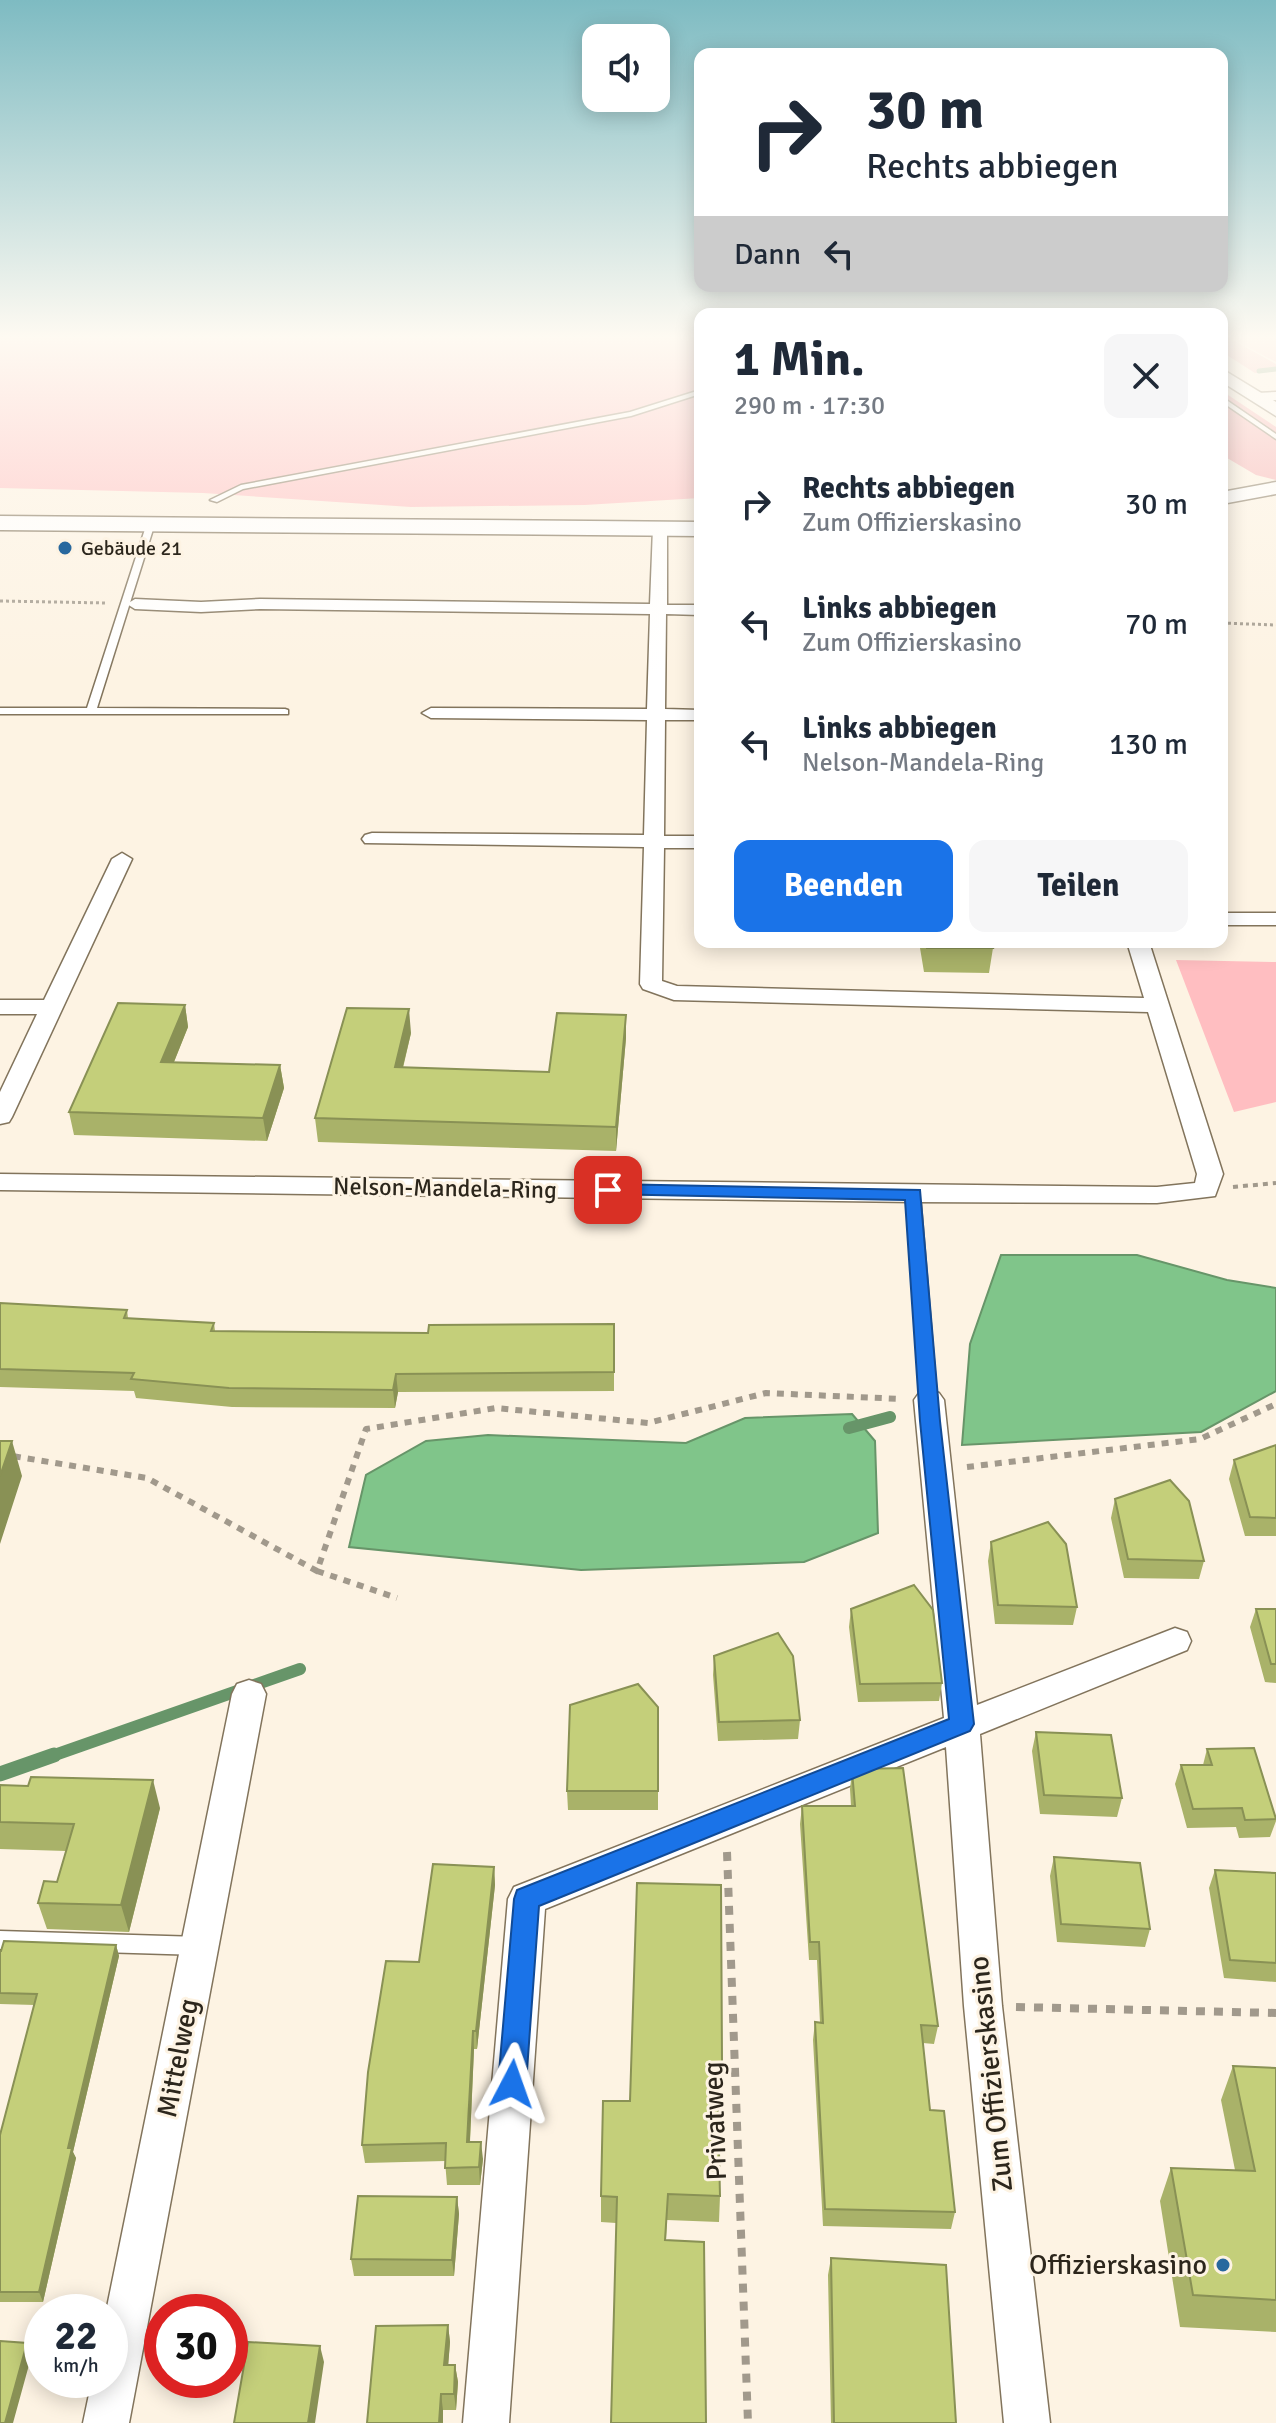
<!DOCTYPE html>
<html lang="de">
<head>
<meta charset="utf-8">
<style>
  :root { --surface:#fff; --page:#f6f6f7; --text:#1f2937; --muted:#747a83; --accent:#1a73e8 }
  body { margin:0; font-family:Signika,sans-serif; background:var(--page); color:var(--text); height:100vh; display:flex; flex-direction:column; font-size:30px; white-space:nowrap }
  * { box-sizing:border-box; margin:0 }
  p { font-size:26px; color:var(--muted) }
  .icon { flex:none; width:44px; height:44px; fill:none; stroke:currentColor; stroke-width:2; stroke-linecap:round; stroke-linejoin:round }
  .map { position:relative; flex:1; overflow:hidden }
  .details { position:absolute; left:694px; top:308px; width:534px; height:640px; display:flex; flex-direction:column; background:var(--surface); border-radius:16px; box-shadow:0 4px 20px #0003 }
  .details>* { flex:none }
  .guide { position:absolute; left:694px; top:48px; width:534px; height:244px; border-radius:16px; box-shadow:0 4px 20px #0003; background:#fff; color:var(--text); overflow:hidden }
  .tools { position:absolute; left:582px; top:24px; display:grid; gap:16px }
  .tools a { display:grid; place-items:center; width:88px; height:88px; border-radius:16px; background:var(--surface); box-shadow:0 4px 20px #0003; font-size:40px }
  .speed { position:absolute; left:24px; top:2294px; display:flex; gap:16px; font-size:40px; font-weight:700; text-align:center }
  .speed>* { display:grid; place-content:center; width:104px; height:104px; border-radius:50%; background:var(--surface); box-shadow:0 4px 20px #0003; line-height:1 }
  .speed small { font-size:20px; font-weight:400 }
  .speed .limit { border:12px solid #d22; background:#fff; color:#111 }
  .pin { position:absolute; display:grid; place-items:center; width:68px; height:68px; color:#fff; margin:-34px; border-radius:16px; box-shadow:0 4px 12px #0006 }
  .me { position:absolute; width:88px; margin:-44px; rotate:4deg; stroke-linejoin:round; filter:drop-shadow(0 0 6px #0008) }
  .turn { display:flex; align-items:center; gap:28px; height:168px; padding:0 40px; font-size:36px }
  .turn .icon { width:104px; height:104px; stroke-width:2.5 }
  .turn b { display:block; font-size:56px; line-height:68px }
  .then { display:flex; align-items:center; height:76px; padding:0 40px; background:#0003; gap:16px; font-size:30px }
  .round { display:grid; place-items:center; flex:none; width:84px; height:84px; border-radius:16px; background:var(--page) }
  .overview { display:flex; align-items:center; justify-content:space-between; height:136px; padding:0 40px }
  h1 { font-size:48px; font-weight:700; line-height:60px }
  .primary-button { display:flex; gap:16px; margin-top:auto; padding:16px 40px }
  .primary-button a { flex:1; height:92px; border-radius:16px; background:var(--accent); color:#fff; font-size:32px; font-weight:700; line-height:92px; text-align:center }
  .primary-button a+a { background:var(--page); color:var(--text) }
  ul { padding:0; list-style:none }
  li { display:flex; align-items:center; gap:24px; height:120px; padding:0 40px }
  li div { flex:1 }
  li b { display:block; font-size:30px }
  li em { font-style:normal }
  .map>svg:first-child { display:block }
  .green { fill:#ffbec1 }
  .forest { fill:#f7adb1 }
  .water { fill:#80c58a; stroke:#679569; stroke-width:2 }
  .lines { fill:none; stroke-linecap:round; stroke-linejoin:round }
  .stream-far2 { stroke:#679569; stroke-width:5 }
  .stream-far1 { stroke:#679569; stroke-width:12 }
  .stream { stroke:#679569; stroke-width:15 }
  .lane-casing { stroke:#82745c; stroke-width:3 }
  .street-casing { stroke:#82745c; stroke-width:3 }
  .secondary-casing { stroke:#82745c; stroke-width:3 }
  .path-far3 { stroke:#a1998c; stroke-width:3; stroke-dasharray:3 3; stroke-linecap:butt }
  .path-far2 { stroke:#a1998c; stroke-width:4; stroke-dasharray:5 5; stroke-linecap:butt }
  .path-far1 { stroke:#a1998c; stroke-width:6; stroke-dasharray:7 7; stroke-linecap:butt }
  .path { stroke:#a1998c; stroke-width:8; stroke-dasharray:9 9; stroke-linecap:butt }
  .lane { fill:#fff; fill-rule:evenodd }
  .street { fill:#fff; fill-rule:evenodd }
  .secondary { fill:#fff; fill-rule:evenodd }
  .wall { fill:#a9b269 }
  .shaded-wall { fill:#899155 }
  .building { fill:#c4cf7a; stroke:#899155; stroke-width:2 }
  .route { fill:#1a73e8; stroke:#114b97; stroke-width:2 }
  .poi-dot { fill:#28689e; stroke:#fdf3e3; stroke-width:3 }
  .labels { text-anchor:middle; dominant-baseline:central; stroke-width:6; stroke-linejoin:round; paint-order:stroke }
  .far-poi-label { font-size:20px; fill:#2c261c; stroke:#fdf3e3; text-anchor:start }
  .street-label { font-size:24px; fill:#2c261c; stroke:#fdf3e3 }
  .near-street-label { font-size:28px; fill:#2c261c; stroke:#fdf3e3 }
  .near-poi-label { font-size:28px; fill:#2c261c; stroke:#fdf3e3; text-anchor:end }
</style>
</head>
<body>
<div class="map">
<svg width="1276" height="2423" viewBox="0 0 1276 2423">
  <rect width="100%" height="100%" fill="#fdf3e3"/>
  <path class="green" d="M0 334H700V498L585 505 411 507 203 493 0 488Z
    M1223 334H1276V362Z
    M1176 960 1276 962V1102L1234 1112Z"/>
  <path class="forest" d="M1222 334 1276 364V371L1255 373 1222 352Z
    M1222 391 1276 427V480L1256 475 1222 455Z"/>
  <path class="water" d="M1001 1255H1137L1227 1280 1276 1288V1391L1201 1432 962 1445 970 1344Z
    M852 1414 875 1441 878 1533 804 1562 581 1570 349 1547 366 1475 426 1441 488 1435 686 1443 745 1418Z"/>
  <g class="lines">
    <path class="stream-far2" d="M1259 371 1276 369"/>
    <path class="stream-far1" d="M849 1428 890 1417
      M49 1757 300 1669"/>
    <path class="stream" d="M0 1774 54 1755"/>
    <g class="lane-casing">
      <path id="lane" d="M700 390V394L631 416 243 489 217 502 210 500 241 485 630 412Z
        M1222 397 1276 434V439L1222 402Z
        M151 521 155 523 97 708 285 709 288 710V714H0V708H87L147 523Z
        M913 1190 920 1194 937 1400 935 1404H923L921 1400 906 1194Z
        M0 1931 200 1937 207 1939 210 1946 207 1953 200 1955 0 1949Z"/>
    </g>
    <g class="street-casing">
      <path id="street" d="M1276 392V400L1257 401 1251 397 1257 393Z
        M660 524 667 528V605H700V615L666 614 665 709 700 710V720H665L664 836H700V848H664L662 981 677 986 1144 998 1127 942H1149L1223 1174 1215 1196 1157 1203 913 1202 0 1190V1174L1157 1187 1195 1183 1197 1174 1148 1012 674 1000 643 989 640 984 644 847 365 843 362 839 365 835 372 833 644 835 647 720 431 718 422 713 431 708 647 709 650 614 260 609 201 612 135 609 127 604 135 599 201 602 260 599 650 604 653 528Z
        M122 853 132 859 12 1117 9 1122 0 1124V1092L37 1014H0V1000H44L112 859Z
        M1222 913H1276V925H1222Z
        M929 1390 939 1393 944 1400 977 1705 1175 1628 1187 1632 1191 1641 1187 1650 980 1734 1002 2006 1050 2423H1004L964 2006 946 1747 545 1909 509 2423H463L508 1899 514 1887 944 1718 914 1400 919 1393Z
        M249 1680 261 1684 266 1694 129 2423H83L92 2380H110V2312H106L232 1694 237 1684Z"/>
    </g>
    <g class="secondary-casing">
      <path id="secondary" d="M1222 369 1276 402V416L1222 382Z
        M1276 482V494L1222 504V492Z
        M0 516 700 522V536L0 530Z"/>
    </g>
    <path class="path-far3" d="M0 601 107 603
      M1222 623 1276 625"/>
    <path class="path-far2" d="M1233 1187 1276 1183"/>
    <path class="path-far1" d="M0 1454 147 1478 317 1571 366 1429 496 1408 648 1423 766 1393 902 1399
      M967 1467 1200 1439 1276 1404
      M317 1571 397 1598"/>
    <path class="path" d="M727 1852 748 2423
      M1016 2007 1276 2013"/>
    <use href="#lane" class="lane"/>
    <use href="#street" class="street"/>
    <use href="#secondary" class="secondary"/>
  </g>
  <path class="wall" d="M919 942H991L993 948 989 973 924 972Z
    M185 1005 188 1027 174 1062 280 1065 284 1088 267 1141 74 1135 69 1112Z
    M626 1015V1038L616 1151 318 1142 315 1118 411 1033 403 1068 549 1072Z
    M0 1303 127 1310 128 1318 214 1323 215 1331 428 1333 614 1324V1391L398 1392 395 1408 232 1407 136 1398 134 1391 0 1387Z
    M1276 1445V1536H1245L1229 1479 1234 1460Z
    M1115 1499 1204 1561 1199 1579 1124 1578 1111 1518Z
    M991 1542 1077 1607 1073 1625 995 1624 988 1561Z
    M851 1609 942 1683 939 1701 858 1702 849 1627Z
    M1256 1609H1276V1683L1265 1682 1250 1627Z
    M714 1656 800 1720 798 1739 718 1741 713 1675Z
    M658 1707V1810H568L567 1791Z
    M1036 1732 1122 1798 1117 1817 1040 1814 1032 1751Z
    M1207 1749 1276 1816V1821L1270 1837 1239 1838 1236 1827 1187 1828 1175 1784 1181 1765H1203Z
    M852 1771 938 2026 934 2044 923 2043 930 2110 955 2212 951 2229 823 2226 813 2040 815 2022 820 2023 817 1960H809L800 1824 802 1806H851L850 1789Z
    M0 1785 160 1808 129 1932 47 1929 38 1903 57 1882 66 1851 0 1849Z
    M1054 1857 1150 1929 1145 1947 1057 1942 1050 1876Z
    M494 1867 495 1885 477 2049H474L470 2142 483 2159 480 2185H447L445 2161 365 2163 362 2145 419 1962Z
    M1215 1870 1276 1873V1982L1224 1978 1209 1888Z
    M637 1883 722 2062 720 2089H718L720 2196 719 2222 667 2220 666 2240 706 2423 616 2223 601 2222V2196L630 2101Z
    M116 1945 119 1956 73 2152 76 2158 43 2302H0V2135L35 2005 0 2004V1951Z
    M1233 2066 1276 2068V2332L1180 2327 1160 2201 1171 2168 1235 2170 1221 2100Z
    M457 2197 459 2214 454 2276H354L351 2259Z
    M831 2258 956 2423H831L828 2275Z
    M448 2325 450 2342 448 2365H455L458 2382 456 2410H443V2423H367Z"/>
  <path class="shaded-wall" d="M185 1005 188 1027 165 1084 161 1062Z
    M409 1009 411 1033 397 1091 395 1067Z
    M626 1015V1038L616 1151V1127Z
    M280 1065 284 1088 267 1141 263 1118Z
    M396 1374 398 1392 395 1408 393 1390Z
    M12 1441 22 1476 0 1544V1476Z
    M153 1780 160 1808 129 1932 121 1905Z
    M494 1867 495 1885 477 2049 476 2031Z
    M116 1945 119 1956 73 2152 76 2158 43 2302 39 2292 68 2148Z
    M473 2031 474 2049 469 2160 467 2142Z
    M481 2142 483 2159 480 2185 479 2167Z
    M457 2197 459 2214 454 2276 452 2260Z
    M448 2325 450 2342 447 2381 444 2365Z
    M27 2343 32 2354 13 2423H5Z
    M320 2346 324 2362 315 2423H308Z
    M455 2365 458 2382 456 2410 454 2394Z
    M441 2394 443 2410V2423H439Z"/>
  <path class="building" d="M926 942H991L993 948H927Z
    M118 1003 185 1005 161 1062 280 1065 263 1118 69 1112Z
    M347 1008 409 1009 395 1067 549 1072 557 1013 626 1015 616 1127 315 1118Z
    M0 1303 127 1310 124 1318 214 1323 211 1331 428 1333 429 1325 614 1324V1372L396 1374 393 1390 229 1388 131 1379 134 1373 0 1369Z
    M0 1441H12L0 1476Z
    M1276 1445V1518L1250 1517 1234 1460Z
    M1170 1480 1189 1501 1204 1561 1128 1559 1115 1499Z
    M1048 1522 1066 1544 1077 1607 998 1605 991 1542Z
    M914 1585 933 1610 942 1683 860 1684 851 1609Z
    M1256 1609H1276V1664H1271Z
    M778 1633 793 1656 800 1720 719 1722 714 1656Z
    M638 1684 658 1707V1791H567L570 1705Z
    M1036 1732 1111 1735 1122 1798 1044 1795Z
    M1254 1748 1276 1819 1245 1820 1242 1808 1193 1809 1181 1765H1212L1207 1749Z
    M903 1768 938 2026 921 2025 930 2110 944 2111 955 2212 825 2209 815 2022 823 2023 819 1942H810L802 1806H855L852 1771 856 1769Z
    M31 1777 153 1780 121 1905 38 1903 44 1881 57 1882 74 1824 0 1822V1785L28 1786Z
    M1054 1857 1140 1863 1150 1929 1061 1924Z
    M433 1864 494 1867 476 2031H473L467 2142H481L479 2167 445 2168 446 2143 362 2145 368 2072 386 1961 419 1962Z
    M1215 1870 1276 1873V1963L1230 1960Z
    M637 1883 721 1885 722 2062H717L720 2196 668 2194 665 2240 704 2242 706 2423H611L617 2197 601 2196 603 2101H630Z
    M4 1941 116 1945 68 2148H72L39 2292H0V2135L37 1994 0 1993V1951H1Z
    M1233 2066 1276 2068V2300L1193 2295 1171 2168 1255 2171Z
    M358 2196 457 2197 452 2260 351 2259Z
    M831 2258 946 2265 956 2423H834Z
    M448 2325 444 2365H455L454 2394H441L439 2423H367L376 2326Z
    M0 2341 27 2343 5 2423H0Z
    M248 2342 320 2346 308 2423H234Z"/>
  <linearGradient id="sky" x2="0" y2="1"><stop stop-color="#7ebbc2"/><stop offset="0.5" stop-color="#fefaf2"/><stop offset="1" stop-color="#fefaf2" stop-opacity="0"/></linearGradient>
  <rect width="1276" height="674" fill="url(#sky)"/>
  <path class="route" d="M608 1184 920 1190 940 1421 974 1724 970 1731 539 1906 526 2084 522 2093 512 2097 502 2093 498 2084 514 1899 517 1890 949 1719 920 1421 905 1200 602 1194 599 1190Z"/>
  <g class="poi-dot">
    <circle cx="65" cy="548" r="8"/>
    <circle cx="1223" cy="2265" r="8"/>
  </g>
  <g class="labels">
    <g class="far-poi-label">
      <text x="81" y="548">Gebäude 21</text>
    </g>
    <g class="street-label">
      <text transform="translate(445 1188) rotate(1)">Nelson-Mandela-Ring</text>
    </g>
    <g class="near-street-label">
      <text transform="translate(178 2058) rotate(-79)">Mittelweg</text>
      <text transform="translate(991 2074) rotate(-96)">Zum Offizierskasino</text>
      <text transform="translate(715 2121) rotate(-92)">Privatweg</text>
    </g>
    <g class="near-poi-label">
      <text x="1207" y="2265">Offizierskasino</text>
    </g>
  </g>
</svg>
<div class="tools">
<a><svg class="icon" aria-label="sound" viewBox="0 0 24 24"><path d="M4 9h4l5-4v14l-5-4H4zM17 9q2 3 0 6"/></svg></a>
</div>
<div class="speed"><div>22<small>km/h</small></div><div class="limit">30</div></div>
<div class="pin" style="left:608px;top:1190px;background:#d93025"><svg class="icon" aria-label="arrive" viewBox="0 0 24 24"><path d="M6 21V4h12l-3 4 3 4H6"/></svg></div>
<svg class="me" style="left:512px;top:2084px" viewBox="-20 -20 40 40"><path d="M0-17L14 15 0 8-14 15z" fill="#1a73e8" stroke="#fff" stroke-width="4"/></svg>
<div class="guide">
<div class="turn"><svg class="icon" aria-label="right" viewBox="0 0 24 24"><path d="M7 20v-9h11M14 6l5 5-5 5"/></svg><div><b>30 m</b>Rechts abbiegen</div></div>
<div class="then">Dann<svg class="icon" aria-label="left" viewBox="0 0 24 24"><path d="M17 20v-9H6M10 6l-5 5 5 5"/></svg></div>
</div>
<section class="details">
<div class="overview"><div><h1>1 Min.</h1><p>290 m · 17:30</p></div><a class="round"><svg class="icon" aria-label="close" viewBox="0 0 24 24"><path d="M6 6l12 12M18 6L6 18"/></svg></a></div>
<ul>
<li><svg class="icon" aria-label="right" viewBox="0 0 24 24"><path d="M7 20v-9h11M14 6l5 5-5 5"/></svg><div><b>Rechts abbiegen</b><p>Zum Offizierskasino</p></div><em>30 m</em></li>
<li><svg class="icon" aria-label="left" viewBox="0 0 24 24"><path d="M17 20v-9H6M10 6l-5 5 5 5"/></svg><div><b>Links abbiegen</b><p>Zum Offizierskasino</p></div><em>70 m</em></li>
<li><svg class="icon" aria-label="left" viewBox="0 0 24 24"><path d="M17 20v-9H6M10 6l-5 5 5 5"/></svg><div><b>Links abbiegen</b><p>Nelson-Mandela-Ring</p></div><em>130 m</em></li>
</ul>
<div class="primary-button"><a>Beenden</a><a>Teilen</a></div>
</section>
</div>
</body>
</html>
